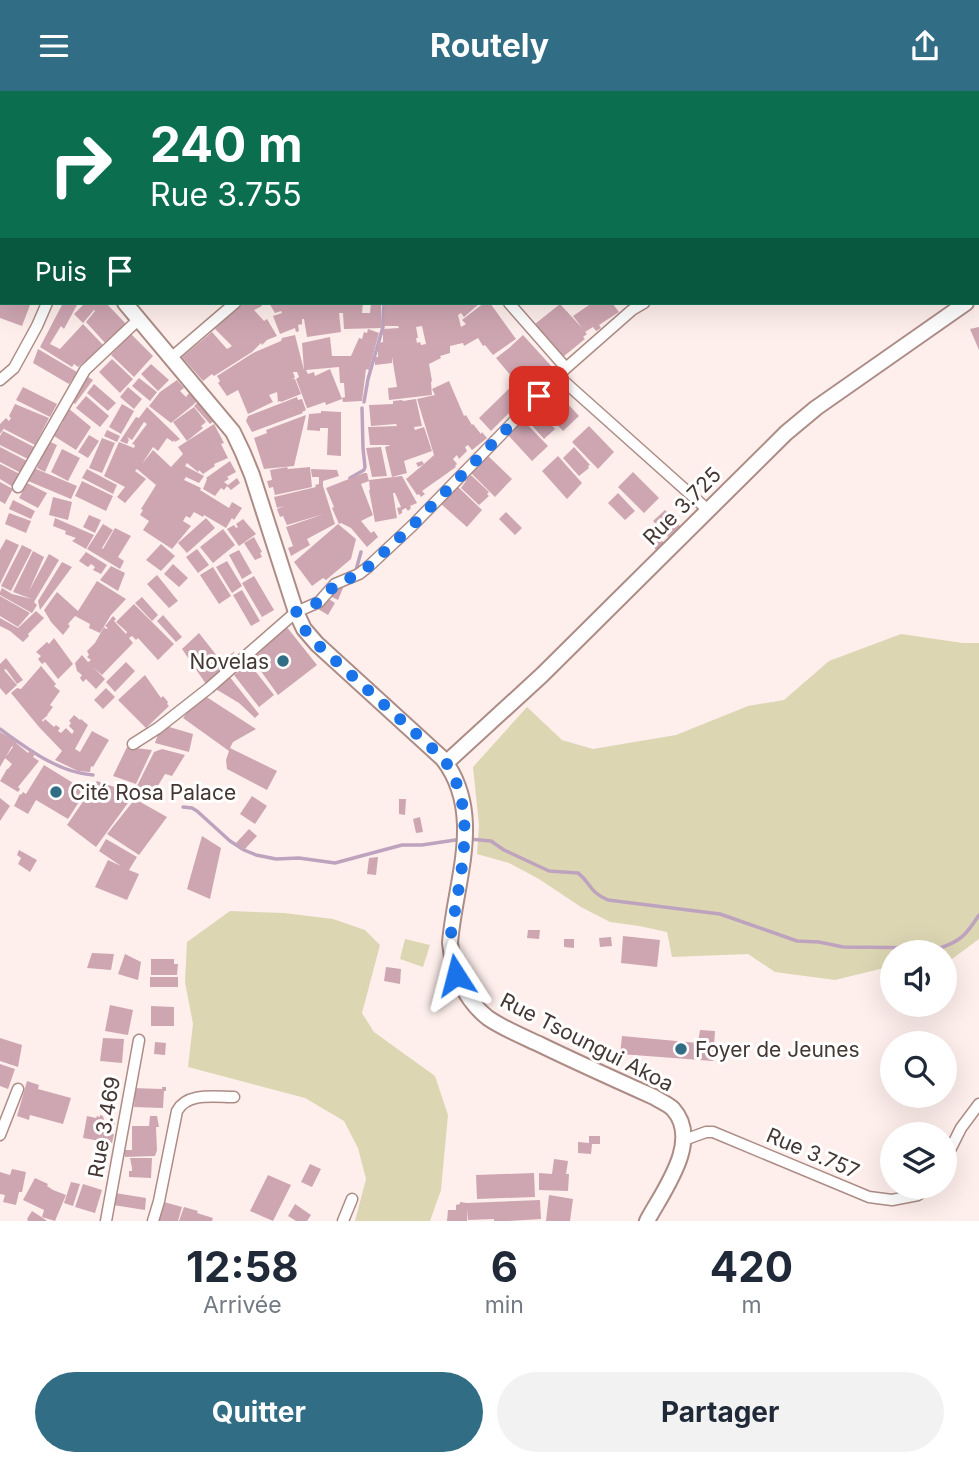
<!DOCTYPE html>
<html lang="fr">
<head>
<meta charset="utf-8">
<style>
  :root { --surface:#fff; --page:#f2f2f3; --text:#1f2937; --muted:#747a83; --accent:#316d85 }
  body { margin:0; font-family:Inter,sans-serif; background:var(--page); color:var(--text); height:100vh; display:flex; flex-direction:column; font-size:26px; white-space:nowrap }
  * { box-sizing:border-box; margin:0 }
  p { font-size:23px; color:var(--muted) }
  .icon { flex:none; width:38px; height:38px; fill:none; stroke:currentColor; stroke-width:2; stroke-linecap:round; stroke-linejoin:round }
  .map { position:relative; height:1130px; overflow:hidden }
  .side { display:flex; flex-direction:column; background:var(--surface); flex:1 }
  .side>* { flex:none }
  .guide { position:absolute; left:0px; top:0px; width:980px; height:214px; box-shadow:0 7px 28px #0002; background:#0b6e4f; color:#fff; overflow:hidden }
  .buttons { position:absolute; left:880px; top:849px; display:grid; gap:14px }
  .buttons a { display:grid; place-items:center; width:77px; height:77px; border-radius:50%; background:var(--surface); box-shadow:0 7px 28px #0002; font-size:35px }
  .pin { position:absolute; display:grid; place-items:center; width:60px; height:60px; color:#fff; margin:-30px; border-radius:14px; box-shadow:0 4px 10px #0006 }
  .me { position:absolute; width:77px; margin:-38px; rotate:351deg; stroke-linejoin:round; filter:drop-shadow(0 0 5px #0008) }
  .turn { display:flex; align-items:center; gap:24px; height:147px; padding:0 35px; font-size:32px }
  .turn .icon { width:91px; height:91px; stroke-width:2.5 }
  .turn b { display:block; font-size:49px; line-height:60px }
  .then { display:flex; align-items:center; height:66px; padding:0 35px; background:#0003; gap:14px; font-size:26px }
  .eta { display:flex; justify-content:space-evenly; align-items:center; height:119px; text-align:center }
  .eta b { font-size:42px; font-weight:700; line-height:49px }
  .action { display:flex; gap:14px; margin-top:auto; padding:14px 35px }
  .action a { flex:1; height:80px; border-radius:42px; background:var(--accent); color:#fff; font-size:28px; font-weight:700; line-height:80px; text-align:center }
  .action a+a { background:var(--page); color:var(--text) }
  header { display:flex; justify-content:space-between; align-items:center; height:91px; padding:0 35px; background:var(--accent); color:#fff; font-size:32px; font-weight:700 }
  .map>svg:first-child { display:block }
  .green { fill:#ddd6b3 }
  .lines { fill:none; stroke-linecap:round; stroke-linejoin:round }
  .stream { stroke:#bea3bf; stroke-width:3.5 }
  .building { fill:#cea6b2; fill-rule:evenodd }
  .street-casing { stroke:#ad8c86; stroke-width:13 }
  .secondary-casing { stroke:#ad8c86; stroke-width:18 }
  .street { stroke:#fff; stroke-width:10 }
  .secondary { stroke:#fff; stroke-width:14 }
  .route { stroke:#1a73e8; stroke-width:12; stroke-dasharray:0 21.6 }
  .poi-dot { fill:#316d85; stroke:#fff; stroke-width:2.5 }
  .labels { text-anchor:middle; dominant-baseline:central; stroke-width:6; stroke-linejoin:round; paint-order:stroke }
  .street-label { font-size:21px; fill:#443734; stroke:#fff }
  .poi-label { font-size:21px; fill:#443734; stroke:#fff; text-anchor:start }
</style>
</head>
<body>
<header><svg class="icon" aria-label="menu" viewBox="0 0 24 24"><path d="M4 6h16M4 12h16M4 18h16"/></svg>Routely<svg class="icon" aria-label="share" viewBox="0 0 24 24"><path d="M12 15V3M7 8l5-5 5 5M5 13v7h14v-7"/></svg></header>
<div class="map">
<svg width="979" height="1130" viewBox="0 0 979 1130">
  <rect width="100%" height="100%" fill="#feefec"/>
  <path class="green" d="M901 543 963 552H979V848L952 868 945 869V861H892V875L835 889 775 881 748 863 672 866 667 841 639 835 610 831 581 816 539 788 509 772 477 763 479 734 473 676 527 616 562 649 593 658 676 644 748 615 784 609 829 570Z
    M230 820 284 822 333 828 365 839 380 854 362 922 374 941 435 985 448 1024 441 1099 430 1130H355L366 1088 358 1057 344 1030 305 1007 188 976 193 933 185 891 187 851Z
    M405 848 430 854 423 876 400 868Z"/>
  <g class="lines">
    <path class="stream" d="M454 0 472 2
      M671 0 679 2
      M264 2V0
      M397 2 401 0
      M713 2 717 0
      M364 311 368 288 383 236 384 212
      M350 387 364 379 365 376 363 357 362 317
      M356 479 361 461
      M0 638C28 658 59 682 93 684
      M183 716 192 717 197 720 230 750 244 759 256 764 276 768 299 767 335 772 402 754H422L462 748
      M469 748 491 750 504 759 549 780 578 782C591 792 589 801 608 809L720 823 797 850 819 851 843 856 940 857C962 850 967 842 979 824"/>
  </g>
  <path class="building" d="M0 212H25L30 214 22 235 0 227Z
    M63 212H78L64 238 61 235 50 253 60 258 83 233 104 255 78 276 74 273 72 276 40 256Z
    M85 212H106L127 234 106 253 86 231 95 220 94 219 83 232 74 223Z
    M239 212H260L262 215 254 219 264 230 267 228 277 245 267 249 262 254 261 252 252 261 214 285 212 283 203 290 182 266 212 241 227 258 232 255 215 238 224 228 223 226Z
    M269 212H363L362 222H370L371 212H381L382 237 344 238 343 222H339L341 241 307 246 304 228H302V233L298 234 299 240 296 241 295 237 280 243 273 225 282 222 281 220 275 222Z
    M385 212H480L464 226 461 222 458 224 461 236 466 233 462 229 484 212H490L516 248 493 264 485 254 483 255 478 247 464 255 463 252 450 255V262L440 265 441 267 429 273 432 290 431 291 432 304 389 309 388 297 397 296 392 266V272L375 274V266H378V252L383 251V238L399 237 398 235H384ZM422 235 426 253 421 254 420 251 417 252 416 247H418L416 236Z
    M592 212H612L619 221 599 234 601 237 596 240 593 236 585 241 587 243 583 246 585 248 558 270 530 237 560 213 583 238 573 225Z
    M979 236V259L970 238Z
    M368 238 379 242 369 279 366 278 362 310 343 311 342 307 345 306 344 292H340L339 276 306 279 308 283 314 281 315 285 330 278 342 308 326 314 325 311 308 317H307L296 288 299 286 297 281H293L295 287 292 288H295L301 303 281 311 280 310 278 311 277 301 269 304 273 311 248 323 238 299 227 305 218 292 220 290 217 285 253 262 281 250 282 247 295 244 304 279 302 252 330 246 332 265H351L359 247 362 248 364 241 367 242Z
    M129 241 153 265 134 286 111 264 124 250 122 248Z
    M523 244 553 277 540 288 541 289 531 298 529 296 526 299 529 302 491 340 479 327 516 291 496 267 509 257Z
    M38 258 77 281 69 293 33 272Z
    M112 268 133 288 120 302 99 281Z
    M151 273 169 289 158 300 141 283Z
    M85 284 93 289 75 313 68 308Z
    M139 287 157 301 150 310 132 295Z
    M177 289 184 297 180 300 186 306 189 302 197 310 193 314 191 312 193 314 171 332 149 315 160 301Z
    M449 290 464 325 466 324 472 334 473 333 481 343 482 341 487 347 472 359 468 354 465 356 467 360 459 368 457 364 453 368 457 373 455 375 456 376 422 400 425 403 421 406 419 403 417 404 406 388 424 373 418 376 416 372 422 370 424 373 434 364 417 308 435 304 432 298Z
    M94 293 116 312 108 320 87 302Z
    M23 296 57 313 50 326 16 309Z
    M128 296 142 308 134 318 120 306Z
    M554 298 561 306 565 303 569 308 566 311 579 325 563 340 539 314Z
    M86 305 109 325 100 336 76 317Z
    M297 306 298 309 302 308 306 319 302 321 303 322 252 341 246 330 248 325Z
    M416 308 422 335 414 336 415 339 424 336 432 360 404 370 407 382 392 386 385 356 391 354H370L368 336 397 335 396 333 371 335 369 314 393 313V310L402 309 403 310Z
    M198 311 214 330 210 333 194 315Z
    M15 313 49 327 35 354 4 338 5 336 0 343V333L6 327 9 330 11 327 9 325Z
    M122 313 134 320 121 343 109 336Z
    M147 316 180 348 175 351 174 349 173 351 167 347 158 360 153 356 142 373 153 359 171 376 183 363 178 356 214 333 224 352 221 353 228 367 214 373 215 375 203 383 199 379 198 381 187 372 185 375 204 385 199 392 186 386 184 389 201 397 200 399 229 417 232 411 242 417 234 429 232 427 226 437 204 424 203 426 194 421 190 427 186 425 183 430 191 435 172 458 143 439 149 430 140 424 143 419 141 418 156 394 137 378 135 380 146 388 125 412 117 406 125 396 104 385 119 351 134 357 135 354 132 353 147 333 144 331 132 349 127 346 129 349 127 353 120 350 136 326 139 327Z
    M194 316 206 331 201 335 203 337 187 350 173 331Z
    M68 317 91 336 76 359 54 345 63 331 60 329Z
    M538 319 555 338 544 348 528 330Z
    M321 320 341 321V365L327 364 328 337H320V340L307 339 309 323 321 322Z
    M306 324 294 375 264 378 254 347 267 342 266 339Z
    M522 328 548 355 532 370 507 343Z
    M589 335 614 361 598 378 572 351Z
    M107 339 120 345 117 351 104 345Z
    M3 340 34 356 28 368 0 354V345Z
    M89 344 99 350 88 367 78 361Z
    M102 347 115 352 102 382 89 377Z
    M46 349 57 354 45 381 37 377 46 356Z
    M0 356 27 370 21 382 0 371Z
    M381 356 387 385 372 386 366 357Z
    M574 356 590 374 588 375 589 377 579 385 563 367Z
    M62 358 80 367 68 390 51 381Z
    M486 363 512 388 495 406 471 382 473 380 471 378Z
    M558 365 582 392 567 408 542 380Z
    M230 370 236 381 227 386 229 388 224 391 228 394 237 387 240 392 231 399 227 395 224 399 221 397 215 405 203 398 207 388 206 387Z
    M0 373 20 383 13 396 0 388Z
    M287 376 288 378 310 376 312 396 275 404 273 396 269 397 267 390 272 389 270 379Z
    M34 377 77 395 71 408 28 390Z
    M87 378 117 394 113 403 82 387Z
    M311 378 337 379 339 385 323 390V395L335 433 307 448 310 454 291 465 288 457 293 455 286 436 324 423 287 434 283 425 280 426 277 418 284 415 277 417 274 406 316 396 315 394 319 393V386H312Z
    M633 381 659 407 644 422 618 396Z
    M364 382H367L369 390 361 393 373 424 361 430 371 442 374 440 378 446 367 456 351 437 341 432 339 433 332 417 334 416 326 397Z
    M468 384 469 386 471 384 489 401 487 403 489 405 479 414 461 397 466 390 464 387Z
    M402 385 417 412 410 415 411 417 408 420 406 417 402 419V422L399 424 397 417 401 416 395 402H393L397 427 375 431 369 399H370L369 389Z
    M82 390 113 405 106 420 75 405Z
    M0 391 13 398 5 413 0 410Z
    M27 392 47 402 38 417 19 407Z
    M456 394 482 419 467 436 441 413 443 411 441 409Z
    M618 402 635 420 625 429 608 412Z
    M53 406 72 411 68 429 49 424Z
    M13 409 35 420 31 428 9 418Z
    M665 419 680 435 668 446 653 430Z
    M506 421 522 437 515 444 499 428Z
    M9 422 31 430 26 442 5 433Z
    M89 424 101 429 95 442 83 436Z
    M55 427 94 444 86 458 72 450 76 447 65 443 66 440 53 435Z
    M206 427 215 437 187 462 178 452Z
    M243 428 256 443 239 455 227 438 234 434 236 437 238 436 236 433Z
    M103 433 113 439 102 457 103 458 115 437 131 445 118 466 124 470 120 478 87 458Z
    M338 433 356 448 351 468 326 489 323 487 312 495 294 471Z
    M223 438 235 454 213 472 200 456Z
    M652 439 667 455 659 462 644 446Z
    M254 446 262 461 260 462 262 466 255 469 244 452Z
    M6 448 19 454 0 493V459Z
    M161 453 175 465 161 480 146 469Z
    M22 454 32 459 11 500 1 495Z
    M197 458 209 474 198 482 186 466Z
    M239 459 252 482 242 488 229 464Z
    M33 460 44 466 29 500 49 463 59 469 34 511 37 514 32 522 0 504V501L2 497 12 503 32 508 13 501Z
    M86 461 107 474 101 483 93 479 95 476 91 473 88 476 79 470Z
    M227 470 242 495 232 502 216 476Z
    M62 471 72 476 40 519 38 510Z
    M173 473 188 487 179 496 164 483Z
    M111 475 125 482 118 500 100 489Z
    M213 476 231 505 219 513 200 484Z
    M157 484 178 510 169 517 147 493Z
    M254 485 274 519 262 526 242 492Z
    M97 490 126 508 111 524 100 542 89 537 90 533 75 525 68 533 70 535 63 544 51 531 44 519 57 501 78 520Z
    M335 493 343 497 338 509 330 505Z
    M242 499 260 530 251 535 233 504Z
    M0 505 30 522 18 536 0 525Z
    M142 506 158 524 152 530 135 512Z
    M326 506 335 512 328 524 318 518Z
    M134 513 174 553 158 569 138 547 136 549 132 545 129 547 133 552 102 584 93 576 105 588 96 598 86 588 83 591 80 587 82 584 77 580 75 572 82 564 88 571 91 569 87 566 89 564 87 560 95 552 104 536 106 538 108 537 105 535 113 525 116 528 114 530 126 543 127 541 116 531Z
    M36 520 44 527 28 543 29 545 23 551 10 540 0 535V527L18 537Z
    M163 524 182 546 176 551 157 530Z
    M286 535 317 574 278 604 250 565Z
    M199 542 221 570 235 560 225 575 228 579 208 596 182 558Z
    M54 547 73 573 58 588 45 571 42 573 38 568 41 565 36 561 47 551 49 553Z
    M6 567 23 589 17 593 6 578 4 579 17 594 6 604 0 597V573Z
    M126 571 135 580 115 601 106 591Z
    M249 572 274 604 259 616 234 584Z
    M41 575 56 593 54 595 60 600 50 614 53 616 47 624H48L42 629 43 631 45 628 54 636 56 634 60 637 58 640 61 642 66 637 72 643 74 640 69 635 71 632 69 630 74 624 80 629 81 628 88 634 75 658 80 661 92 640 109 649 93 676 91 675 90 681 78 680 55 669 62 660 39 636 11 602 17 597 21 598Z
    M145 584 161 607 163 605 168 611 167 613 169 615 146 637 118 609Z
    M229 585 259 623 255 627 239 612 214 597Z
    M106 597 115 606 103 618 94 609Z
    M205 605 256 638 233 651 230 657 277 680 267 699 227 678 226 669 229 660 183 627 190 617Z
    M166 635 193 643 189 661 155 652 159 640Z
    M0 641 17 651 16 652 28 662 30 659 35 663 33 666 39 670 18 696 20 698 18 701 0 690 7 678H8L12 673 5 667 13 656 12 655 0 676Z
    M127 656 152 659 136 693 113 685Z
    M162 658 185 664 172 685 165 683 153 703 137 695 154 661Z
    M44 674 86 700 68 728 36 709 28 723 14 715 20 703 21 704 23 701 26 703Z
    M97 690 123 699 133 705 96 756 67 734Z
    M252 705 267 715 255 733 240 723Z
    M0 707 10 715 0 730Z
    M135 708 167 726 139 764 107 743Z
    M399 708H406L405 724 399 723Z
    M420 726 423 741 416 742 413 728Z
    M249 738 257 745 244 759 236 752Z
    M202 745 221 757 210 808 187 798Z
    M106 748 137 766 129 779 139 783 127 809 95 796 108 769 121 775 99 760Z
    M19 759 37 769 30 781 18 773 21 767 17 764Z
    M378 766 376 784 367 783 369 767Z
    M528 839H540L539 848 527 847Z
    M623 845 660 849 657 876 621 872Z
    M611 846 612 855 600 856 599 847Z
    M564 848H574V857L564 856Z
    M92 862 114 863 111 879 87 877Z
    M125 863 141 871 138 889 118 883Z
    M151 868H174V873H178L177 884H151Z
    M386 876 401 878 400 893 384 890Z
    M150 886H178V896H150Z
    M110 914 133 919 128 944 105 940Z
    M151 915 174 916V935H151Z
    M700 939 715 940 713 970 620 963 622 945 698 952Z
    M0 947 22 954 18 976 0 970Z
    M103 947 124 948 122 972 100 970Z
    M155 951 166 952 165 964 154 963Z
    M0 973 15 978 8 998 0 995Z
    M27 990 39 994 38 998 71 1007 63 1033 30 1024 29 1029 17 1025Z
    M162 996H166V1000H164L163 1017 134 1016 135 1004H132V997L162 998Z
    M100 1024 103 1025 104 1029 115 1031 112 1043H114L112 1052 83 1047 87 1025 96 1027 97 1025 100 1026Z
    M150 1025H157L159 1036H156L157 1059 155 1065 125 1066 124 1059H132V1035H149Z
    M589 1045H600V1053H592L591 1063 578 1062V1051L589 1052Z
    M130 1067H152L151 1087 129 1086V1080H132V1077Z
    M554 1068 568 1070 566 1083H569L568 1100 539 1099V1082L552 1083Z
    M310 1073 321 1078 312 1096 301 1091Z
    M12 1078 26 1081 22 1101H19L16 1114 3 1111 5 1104 0 1103V1081L10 1084Z
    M534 1082 535 1106 477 1108 476 1084Z
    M268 1084 291 1094 273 1130 250 1120Z
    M35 1087 48 1093 47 1095 53 1099 66 1104 55 1130 42 1126 44 1119 23 1109Z
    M71 1091 80 1093 73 1115 64 1112Z
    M83 1093 102 1099 95 1122 75 1116Z
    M115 1102 146 1107 145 1119 113 1114Z
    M549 1104 573 1108 570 1130H546Z
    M540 1109 541 1128 506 1130H494V1128L468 1129V1119L467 1130H447L448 1119H456V1114L460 1113V1111L467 1112Z
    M164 1111 182 1116 178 1130H158Z
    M295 1113 311 1124 307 1130H296L288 1125Z
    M184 1116 198 1120 197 1122 213 1127 212 1130H179Z
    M32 1120 43 1127 47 1130H28L27 1128Z"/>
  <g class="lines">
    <g class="street-casing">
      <path id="street" d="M160 2H165
        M309 2 310 0
        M550 2V0
        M509 212 566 277
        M172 266 235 212
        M558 285 708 419
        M0 289 14 277 37 235 47 212
        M18 396 85 279 139 228
        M133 653 158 637 209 597 296 521 319 511 335 493 359 483 368 476 413 434 566 277 632 219 644 212
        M0 1044 18 998
        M684 1049 706 1041H713L869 1106 892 1109 918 1104 927 1096
        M945 1069 961 1037 979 1013
        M106 1130 139 949
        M153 1130 159 1110 177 1020C187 1001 215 1006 234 1006
        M343 1130 352 1108"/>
    </g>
    <g class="secondary-casing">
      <path id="secondary" d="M0 29 2 30
        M978 203H979
        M125 212 233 341 243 362 252 384 296 521 304 538 317 553 443 668C485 723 455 790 450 852 453 881 465 909 488 927 504 938 524 946 541 954 578 972 616 989 654 1006 660 1010 668 1013 673 1018 702 1050 663 1100 647 1130
        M446 672 542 584 786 342 816 317 966 212"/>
    </g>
    <use href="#street" class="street"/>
    <use href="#secondary" class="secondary"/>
  </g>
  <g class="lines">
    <path class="route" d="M456 884C453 873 450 863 450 852 451 839 454 826 456 814 464 764 475 712 443 667L317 553 304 538 296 521 319 511 335 494 359 483 368 476 413 434 539 305"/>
  </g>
  <g class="poi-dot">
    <circle cx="283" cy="570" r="7"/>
    <circle cx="56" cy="701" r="7"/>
    <circle cx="681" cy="958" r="7"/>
  </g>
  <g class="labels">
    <g class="street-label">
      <text transform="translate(682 415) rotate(-45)">Rue 3.725</text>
      <text transform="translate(587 951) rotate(27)">Rue Tsoungui Akoa</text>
      <text transform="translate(104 1036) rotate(-80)">Rue 3.469</text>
      <text transform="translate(813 1062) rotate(23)">Rue 3.757</text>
    </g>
    <g class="poi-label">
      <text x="269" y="570" text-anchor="end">Novelas</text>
      <text x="70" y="701">Cité Rosa Palace</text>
      <text x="695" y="958">Foyer de Jeunes</text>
    </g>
  </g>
</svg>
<div class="buttons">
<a><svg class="icon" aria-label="sound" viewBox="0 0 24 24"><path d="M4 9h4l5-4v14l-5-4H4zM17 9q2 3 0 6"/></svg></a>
<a><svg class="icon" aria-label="search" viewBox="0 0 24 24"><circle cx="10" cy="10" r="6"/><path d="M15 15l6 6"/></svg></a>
<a><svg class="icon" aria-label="layers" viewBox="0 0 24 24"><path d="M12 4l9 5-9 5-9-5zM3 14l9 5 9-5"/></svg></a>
</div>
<div class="pin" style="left:539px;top:305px;background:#d93025"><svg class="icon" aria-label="arrive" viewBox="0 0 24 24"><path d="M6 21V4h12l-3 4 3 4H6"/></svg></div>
<svg class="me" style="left:456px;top:884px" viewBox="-20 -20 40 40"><path d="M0-17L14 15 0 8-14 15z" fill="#1a73e8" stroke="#fff" stroke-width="4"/></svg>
<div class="guide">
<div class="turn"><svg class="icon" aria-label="right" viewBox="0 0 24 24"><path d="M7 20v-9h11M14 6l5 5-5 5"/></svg><div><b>240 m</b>Rue 3.755</div></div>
<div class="then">Puis<svg class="icon" aria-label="arrive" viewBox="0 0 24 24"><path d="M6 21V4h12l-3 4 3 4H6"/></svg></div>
</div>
</div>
<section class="side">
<div class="eta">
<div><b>12:58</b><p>Arrivée</p></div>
<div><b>6</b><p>min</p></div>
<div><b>420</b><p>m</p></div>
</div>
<div class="action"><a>Quitter</a><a>Partager</a></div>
</section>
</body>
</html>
